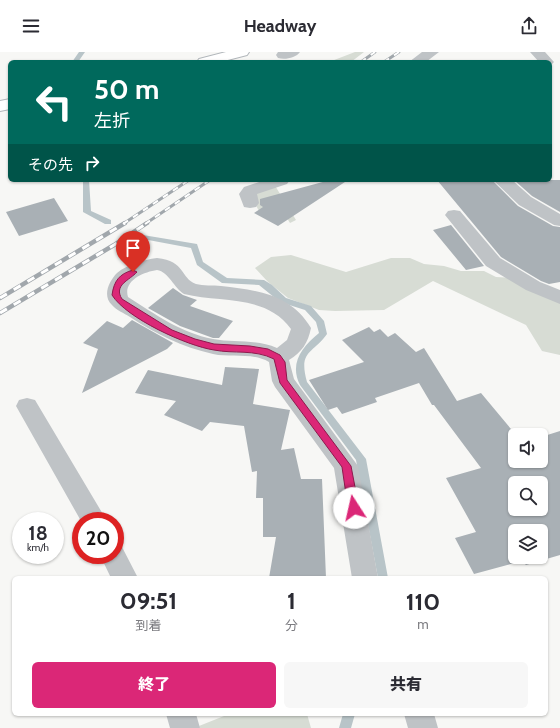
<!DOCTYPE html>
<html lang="ja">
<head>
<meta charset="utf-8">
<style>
  :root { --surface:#fff; --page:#f7f7f7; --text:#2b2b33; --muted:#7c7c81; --accent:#db2777 }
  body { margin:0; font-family:Cabin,"Noto Sans JP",sans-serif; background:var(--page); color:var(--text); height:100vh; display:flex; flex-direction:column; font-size:15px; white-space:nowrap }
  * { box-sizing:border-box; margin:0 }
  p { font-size:13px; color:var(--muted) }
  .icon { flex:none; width:22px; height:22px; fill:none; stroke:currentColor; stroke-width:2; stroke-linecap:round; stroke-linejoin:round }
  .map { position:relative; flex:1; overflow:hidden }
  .side { position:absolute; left:12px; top:524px; width:536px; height:140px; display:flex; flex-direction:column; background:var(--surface); border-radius:6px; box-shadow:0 1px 3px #0004 }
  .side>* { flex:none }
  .guide { position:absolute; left:8px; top:8px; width:544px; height:122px; border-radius:6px; box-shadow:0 1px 3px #0004; background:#00695c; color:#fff; overflow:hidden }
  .controls { position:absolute; left:508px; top:376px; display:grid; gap:8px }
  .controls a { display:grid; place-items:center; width:40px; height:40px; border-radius:6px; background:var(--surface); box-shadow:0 1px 3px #0004; font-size:20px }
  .speed { position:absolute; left:12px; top:460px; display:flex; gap:8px; font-size:20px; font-weight:700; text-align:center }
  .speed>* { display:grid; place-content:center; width:52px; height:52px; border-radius:50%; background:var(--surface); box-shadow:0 1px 3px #0004; line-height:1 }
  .speed small { font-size:10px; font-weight:400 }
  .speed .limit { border:6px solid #d22; background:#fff; color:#111 }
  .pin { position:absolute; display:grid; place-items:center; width:34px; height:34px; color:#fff; margin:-41px -17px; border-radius:50% 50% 50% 0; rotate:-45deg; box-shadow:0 0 4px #0007 }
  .pin .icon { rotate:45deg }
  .me { position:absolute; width:44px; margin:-22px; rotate:350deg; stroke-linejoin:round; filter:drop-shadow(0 0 3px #0008) }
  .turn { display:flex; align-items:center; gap:14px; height:84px; padding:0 20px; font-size:18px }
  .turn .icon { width:52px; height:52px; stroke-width:2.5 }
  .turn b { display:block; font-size:28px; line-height:34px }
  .then { display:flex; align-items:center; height:38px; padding:0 20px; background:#0003; gap:8px; font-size:15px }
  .eta { display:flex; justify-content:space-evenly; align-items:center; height:68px; text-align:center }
  .eta b { font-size:24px; font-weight:800; line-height:28px }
  .button { display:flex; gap:8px; margin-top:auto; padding:8px 20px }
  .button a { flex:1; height:46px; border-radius:6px; background:var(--accent); color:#fff; font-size:16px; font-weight:800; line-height:46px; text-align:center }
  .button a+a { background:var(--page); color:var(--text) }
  header { display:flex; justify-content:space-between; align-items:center; height:52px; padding:0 20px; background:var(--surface); font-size:18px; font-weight:800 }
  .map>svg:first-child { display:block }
  .green { fill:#d7dcd4 }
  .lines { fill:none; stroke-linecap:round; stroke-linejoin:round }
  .stream { fill:#b8c4c8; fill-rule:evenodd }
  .building { fill:#a9b0b5; fill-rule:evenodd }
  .major-casing { stroke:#b2b7bb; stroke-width:2 }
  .minor { fill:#bfc3c6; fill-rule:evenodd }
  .major { fill:#fff; fill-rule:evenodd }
  .rail-far1-casing { stroke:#a1a7ac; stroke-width:3 }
  .rail-casing { stroke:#a1a7ac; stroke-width:4.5 }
  .rail-far1 { stroke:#fff; stroke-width:2; stroke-dasharray:6; stroke-linecap:butt }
  .rail { stroke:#fff; stroke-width:3; stroke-dasharray:8; stroke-linecap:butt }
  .route { fill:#db2777; stroke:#8e194d }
</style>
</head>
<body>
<header><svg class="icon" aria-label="menu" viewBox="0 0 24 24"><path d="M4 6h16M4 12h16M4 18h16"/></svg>Headway<svg class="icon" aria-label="share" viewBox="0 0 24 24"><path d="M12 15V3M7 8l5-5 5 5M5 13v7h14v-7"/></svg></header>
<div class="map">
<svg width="560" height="676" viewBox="0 0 560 676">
  <rect width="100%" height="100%" fill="#f7f7f5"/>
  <path class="green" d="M355 0H364L351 10H329Z
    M274 132 296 168 290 171 285 163 259 159 254 150 258 137Z
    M291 203 346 220 391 206H410L424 212 444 214 461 219H484L496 225 516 226 560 248V303L542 299 526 273 433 229 384 258 335 259 319 258 288 246 268 230 255 216 271 205Z
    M229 662H307L311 676H200L199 674Z"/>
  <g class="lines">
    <path class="stream" d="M79 0H85L78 10H72Z
      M83 128H89L91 159 111 168V172H105L83 160Z
      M143 183 197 192 203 210 227 226 264 228 272 233 286 246 311 254 324 269 327 282C313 302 298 298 307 330L366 407 388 526H378L356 408 300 333C289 311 302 295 319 281L316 270 305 258 280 250 259 233 222 231 197 213 191 196 143 187Z
      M343 662H355L351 676H339Z"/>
  </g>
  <path class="building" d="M330 128H348L278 174 254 161 263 155 260 153V147Z
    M437 128H492L518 154 553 174 560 175V230L549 232 541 229 501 205Z
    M514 128H560V160L532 144Z
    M54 146 68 169 19 184 6 160Z
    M451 173 484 214 466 218 433 178Z
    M173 236 183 243 197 248 190 254 233 269 219 286H213L180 274 148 256Z
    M132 268 173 291 167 297 82 341 98 297 83 291 107 269 123 276Z
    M369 275 374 280 380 277 388 285 395 281 416 300 424 296 457 349 481 341 516 383 515 409H541V385L560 379V503L526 513 522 509 474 522 455 486 476 480 446 426 481 416 434 353H432L419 331 375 346 377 350 342 362 337 355 328 358 309 328 364 310 342 288ZM515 431H541V457H515ZM515 479H541V505H515Z
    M225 315 259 317 253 352 290 358 281 398 294 396 301 427H322L326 526H269L276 485H263V446H256L257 419 252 420 244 374 210 370 202 379 164 363 176 349 135 341 148 318 222 333Z"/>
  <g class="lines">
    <g class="major-casing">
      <path id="major" d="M226 0H249L247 3 220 10H197L199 7Z
        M10 47V57L0 59V49Z"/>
    </g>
    <path class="minor" d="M278 0H300C296 6 285 8 278 6L276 3Z
      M422 0H439L426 10H409Z
      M530 0H545L554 10 550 14V10H539Z
      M265 128H290L287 132 257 142 259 151 256 155 250 156 244 155 239 142 244 135Z
      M493 128H512L531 145 560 162V174L554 173 519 153Z
      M454 158 460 159 500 206 540 230 560 238V252L526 238 486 214 445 163 448 159Z
      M157 206C186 209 180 226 196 232 203 234 213 233 221 234 257 238 291 242 311 276 308 291 302 300 289 308L294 327 358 414 378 526H352L334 416 275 335 272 329 269 310C252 300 231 306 213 302 182 295 156 282 130 265 124 261 116 258 112 253 102 244 109 229 117 221 128 212 143 208 157 206ZM157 218C169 220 174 236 184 242 220 251 266 242 291 277L287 288 277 296C257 287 234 291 213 287 181 281 155 262 128 245 123 229 143 220 157 218Z
      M27 346 35 348 107 469H81L16 354 19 348Z
      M115 493 122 495 138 526H111L100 503H115Z
      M166 662H196L200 676H170Z
      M404 662H434L438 676H408Z"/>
    <use href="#major" class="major"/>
    <g class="rail-far1-casing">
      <path id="rail-far1" d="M361 10 375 0
        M384 10 399 0
        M123 172 189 128
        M145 172 210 128"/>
    </g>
    <g class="rail-casing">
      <path id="rail" d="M0 246 125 171
        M0 261 114 193 147 171"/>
    </g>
    <use href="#rail-far1" class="rail-far1"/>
    <use href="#rail" class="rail"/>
  </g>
  <path class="route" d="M133 218 137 220C130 228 113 233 122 247L172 278 195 287 214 292 250 294 268 297 280 303 285 310 287 328 351 414 359 456 357 459 354 460 348 456 342 415 280 331 274 307C254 297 234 302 214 298 187 294 126 266 112 243 114 229 119 222 133 218Z"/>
</svg>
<div class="controls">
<a><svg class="icon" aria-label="sound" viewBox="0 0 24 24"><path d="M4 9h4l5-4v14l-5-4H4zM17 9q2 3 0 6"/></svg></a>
<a><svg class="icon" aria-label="search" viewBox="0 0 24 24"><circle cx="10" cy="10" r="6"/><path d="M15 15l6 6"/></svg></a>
<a><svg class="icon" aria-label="layers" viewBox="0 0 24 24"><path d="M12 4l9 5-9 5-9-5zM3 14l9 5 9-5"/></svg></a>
</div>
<div class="speed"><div>18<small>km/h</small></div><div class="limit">20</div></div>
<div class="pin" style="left:133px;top:220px;background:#d93025"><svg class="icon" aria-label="arrive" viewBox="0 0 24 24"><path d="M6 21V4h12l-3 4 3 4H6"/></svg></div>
<svg class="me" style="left:354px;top:456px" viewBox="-20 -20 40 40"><circle r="19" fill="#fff"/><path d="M0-13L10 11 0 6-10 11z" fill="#db2777"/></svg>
<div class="guide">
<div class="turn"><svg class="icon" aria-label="left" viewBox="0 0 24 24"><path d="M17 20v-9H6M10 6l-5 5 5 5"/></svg><div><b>50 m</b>左折</div></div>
<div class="then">その先<svg class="icon" aria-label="right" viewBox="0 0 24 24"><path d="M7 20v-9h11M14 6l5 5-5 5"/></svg></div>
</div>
<section class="side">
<div class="eta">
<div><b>09:51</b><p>到着</p></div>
<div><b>1</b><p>分</p></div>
<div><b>110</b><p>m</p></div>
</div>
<div class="button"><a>終了</a><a>共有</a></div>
</section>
</div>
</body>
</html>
